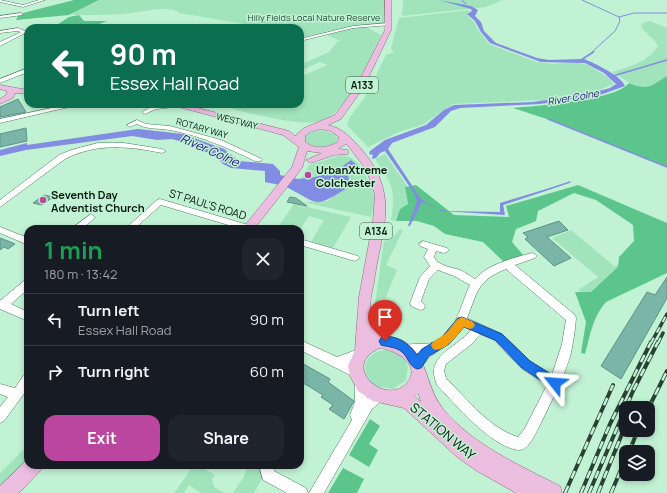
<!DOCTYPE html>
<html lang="en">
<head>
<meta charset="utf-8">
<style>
  :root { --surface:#171b24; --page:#20242c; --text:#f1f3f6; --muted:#9ea1a6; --line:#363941; --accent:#ba46a0 }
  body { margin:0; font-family:Manrope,sans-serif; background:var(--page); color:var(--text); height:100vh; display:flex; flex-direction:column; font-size:15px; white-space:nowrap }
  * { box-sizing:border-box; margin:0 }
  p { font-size:13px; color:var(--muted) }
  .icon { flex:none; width:22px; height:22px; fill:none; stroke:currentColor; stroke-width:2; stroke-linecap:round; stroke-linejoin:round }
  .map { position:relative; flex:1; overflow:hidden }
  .details { position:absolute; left:24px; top:225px; width:280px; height:244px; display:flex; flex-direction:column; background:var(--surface); border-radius:12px; box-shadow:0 2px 6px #0003 }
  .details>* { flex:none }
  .banner { position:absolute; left:24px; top:24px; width:280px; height:84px; border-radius:12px; box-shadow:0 2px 6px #0003; background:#0b6e4f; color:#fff; overflow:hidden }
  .tools { position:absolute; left:619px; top:401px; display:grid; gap:8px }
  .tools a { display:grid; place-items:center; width:36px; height:36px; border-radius:8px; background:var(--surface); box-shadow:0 2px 6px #0003; font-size:20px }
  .pin { position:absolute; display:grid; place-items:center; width:34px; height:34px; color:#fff; margin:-41px -17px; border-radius:50% 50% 50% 0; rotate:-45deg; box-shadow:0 0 4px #0007 }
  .pin .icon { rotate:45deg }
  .me { position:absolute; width:44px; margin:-22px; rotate:298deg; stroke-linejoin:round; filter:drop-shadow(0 0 3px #0008) }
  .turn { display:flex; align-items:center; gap:14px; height:84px; padding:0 20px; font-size:18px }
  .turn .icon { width:52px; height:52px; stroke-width:2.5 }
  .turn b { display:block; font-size:28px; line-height:34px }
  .round { display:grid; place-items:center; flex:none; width:42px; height:42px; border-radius:12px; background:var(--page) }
  .overview { display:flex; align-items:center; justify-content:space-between; height:68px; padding:0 20px }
  h1 { font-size:24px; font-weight:700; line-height:30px; color:#1e9e55 }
  .primary-button { display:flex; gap:8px; margin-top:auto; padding:8px 20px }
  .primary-button a { flex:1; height:46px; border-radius:12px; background:var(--accent); color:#fff; font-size:16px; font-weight:700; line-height:46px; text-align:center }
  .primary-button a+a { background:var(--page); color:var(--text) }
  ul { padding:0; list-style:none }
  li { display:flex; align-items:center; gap:12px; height:52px; padding:0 20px; border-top:1px solid var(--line) }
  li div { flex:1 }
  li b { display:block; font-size:15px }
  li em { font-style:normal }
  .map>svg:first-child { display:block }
  .green { fill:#a1e4bc }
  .forest { fill:#5cc58c }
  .water { fill:#828ce2 }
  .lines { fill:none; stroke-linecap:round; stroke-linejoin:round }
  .stream-far1 { stroke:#828ce2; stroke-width:1 }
  .stream { stroke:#828ce2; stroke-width:1.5 }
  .building { fill:#7ab5a7; stroke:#5a9486 }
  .minor-casing { stroke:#4f7c61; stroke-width:1 }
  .major-casing { stroke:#926888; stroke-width:1 }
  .minor { fill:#fff; fill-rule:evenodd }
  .major { fill:#ebbedf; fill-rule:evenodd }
  .rail-far1-casing { stroke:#2a4134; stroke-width:3.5 }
  .rail-casing { stroke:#2a4134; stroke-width:4 }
  .rail-far1 { stroke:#c2f2d4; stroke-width:2; stroke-dasharray:6; stroke-linecap:butt }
  .rail { stroke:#c2f2d4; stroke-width:2.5; stroke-dasharray:8; stroke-linecap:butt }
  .route { fill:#1a73e8; stroke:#114b97 }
  .slow { fill:#f59e0b }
  .poi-dot { fill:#ba46a0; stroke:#c2f2d4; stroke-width:1.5 }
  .labels { text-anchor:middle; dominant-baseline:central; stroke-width:3; stroke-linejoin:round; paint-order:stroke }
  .far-park-label { font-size:9px; fill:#1f4a33; stroke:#c2f2d4 }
  .far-street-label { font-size:9px; fill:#07190f; stroke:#c2f2d4 }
  .shield { fill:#c2f2d4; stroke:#3f5a4a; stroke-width:1 }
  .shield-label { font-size:10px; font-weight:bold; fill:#07190f }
  .far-water-label { font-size:10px; font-style:italic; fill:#211177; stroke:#c2f2d4 }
  .poi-label { font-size:11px; font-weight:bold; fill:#07190f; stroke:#c2f2d4; text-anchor:start }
  .street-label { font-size:11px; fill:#07190f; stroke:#c2f2d4 }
  .water-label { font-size:12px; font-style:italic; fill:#211177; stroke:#c2f2d4 }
  .near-street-label { font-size:13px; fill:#07190f; stroke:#c2f2d4 }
</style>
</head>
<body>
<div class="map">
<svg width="667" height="493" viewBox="0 0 667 493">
  <rect width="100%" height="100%" fill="#c2f2d4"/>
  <path class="green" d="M100 0H386L385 23 356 26 302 38 300 37V28H268L179 13C171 4 137 13 125 14 108 15 90 15 73 15V13Z
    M403 0H502L486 7 402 16Z
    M470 10 467 15 475 23 476 27 489 44 537 62 553 64 574 62 588 65 609 78 614 84 596 91 542 100 453 104 424 124 399 132 368 147 347 125 350 117 365 97 386 55 394 52 391 48 399 18Z
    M650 21 667 28V76C637 96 640 87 612 72 630 67 647 62 658 46 654 37 645 34 641 26L643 23Z
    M364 26 381 35C372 56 349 105 329 117 313 127 289 121 272 118 256 114 236 112 222 104H300V77L327 65 320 62 300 71V65L329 52 337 42 341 41 324 34Z
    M321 130 335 134 338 139 336 142C327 150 315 148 305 142V136L311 132Z
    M385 154 408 187 405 188 408 204 400 209 396 221 391 220C396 190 392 183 375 159Z
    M342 155 352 158 359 164 371 185 375 201 371 217 303 202 328 201 351 182 348 174 357 166 351 160 331 173 301 179 309 165Z
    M294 204 351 217 333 248 311 242 324 220 309 216 300 230 277 229Z
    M400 229 403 230 386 265 397 270 385 299 380 298 377 312 374 311 384 241 391 239Z
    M571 230 614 266 612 268 651 243 594 299 578 290 598 277 552 238Z
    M384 350C395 350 405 356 408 367L406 380 393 389 376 386C359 374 363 353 384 350Z
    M28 445V458L0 488V473Z
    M194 465H198L215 475 212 479 214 487 224 493H201L189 485 184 493H174Z
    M249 465H262L263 477 254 493H233L243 478Z"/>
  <path class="forest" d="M74 0H99L69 15 16 20 19 14Z
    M79 15 84 21H107L89 28H57L55 26 69 17Z
    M667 76V167L559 123 513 108C536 106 617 100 629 83 647 91 651 86 667 76Z
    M416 185 454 215 509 217 506 206 578 185 667 223V273L606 302C593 316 590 336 585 354L581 353 586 322 575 292H591L618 267 619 257 634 241 633 225 596 200 574 193 538 211 536 221 516 229 512 242 524 256 505 263 483 242 445 234 434 226 417 221H396L400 209 408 204 405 187Z
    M370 419 380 426 369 444 378 450 369 467 349 455Z
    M343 468 364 479 357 493H328Z"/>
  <path class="water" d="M439 0 471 6 478 10 475 16 481 22 484 31 496 43 537 58 549 60 581 59 593 51 595 52 584 59C594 63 622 76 625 86L600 95 540 104 460 108 451 111 435 127 392 143 388 149 421 199 428 204 437 209 448 211 500 212V203L570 182 503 204 505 215 441 211 422 202 410 226H408L417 201 414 193 385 151 380 153 376 158 372 159 373 155 369 154 370 151 385 140 426 125 444 110 454 105 533 102 591 93 610 88 616 84 604 73 585 63 541 62 490 43 481 32 475 21 467 14 472 11 471 9Z
    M138 129 183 134 224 149 239 161 273 164 280 171V175L298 179 314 177 334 172 351 160 358 166 348 174C350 186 351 186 339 193 315 208 315 202 292 190 284 185 274 184 265 182V171L231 168 223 164 213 154 199 150 189 144 172 139 157 140 132 136 26 150 0 156V150L27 143V145Z"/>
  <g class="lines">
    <path class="stream-far1" d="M462 0 466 4
      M582 0 619 17
      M592 52 615 31 620 21 619 17 634 13H667"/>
    <path class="stream" d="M613 76 667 60
      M548 119 667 167
      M501 205 570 182"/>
  </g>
  <path class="building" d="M18 99 26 112 0 117V107Z
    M26 128 27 141 0 147V134Z
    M44 195 53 197 42 205 33 203Z
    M290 197 296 198 307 206 287 202Z
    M559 221 568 230 547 237 571 258 554 266 525 239 528 237 523 233Z
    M0 238 8 241 15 244 8 249 4 247 0 250Z
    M667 277V298L621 379 601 366 647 292 655 295Z
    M300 362 330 379 328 382 354 401 344 419 329 409 333 405 321 397 323 395 300 381Z"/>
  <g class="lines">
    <g class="minor-casing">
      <path id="minor" d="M0 0 23 5 39 0H45L23 7 0 2Z
        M21 13 23 15 0 18V16Z
        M389 23 391 25 353 28 300 41V39L353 26Z
        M18 28 27 32 0 46V42L21 32 17 31 0 33V31Z
        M28 68V72L0 83V79Z
        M70 104H82L0 123V119Z
        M166 104 177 105 174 107 156 109 145 114 142 112 153 106Z
        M137 120 146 124 170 126 221 140 262 159 261 161H255C228 148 201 136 170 130 159 128 148 130 137 124L130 127 127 125Z
        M98 143H124L162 149 166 151 162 153C128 146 96 143 65 159L0 207V200L59 155 71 150Z
        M160 199 255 227 256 229H242L161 205 134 229H125L157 200Z
        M91 214 95 217 94 219 81 229H71Z
        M0 227 28 238V245L0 233Z
        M300 239 358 256 360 258 355 261 300 245Z
        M423 241 447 248 449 250 447 252 444 253 436 251 434 257C438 266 451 267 460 270 465 272 470 276 475 279 488 264 513 258 532 253L535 254 537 256 535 258 515 265 575 315 576 318C575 331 573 344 570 357 562 381 552 400 541 423 537 430 534 438 529 444 527 447 523 450 519 450 492 448 455 404 437 385 424 355 456 349 471 330L463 326C454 343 445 345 431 356 426 360 423 367 417 369L413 368 411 364 419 353 407 354 403 352 401 349 403 346C413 342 425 346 434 342 457 333 460 305 470 285L454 276 438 270 429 279 421 301 425 306 424 309 420 310 411 306 410 303 420 277 430 266 424 257 428 249 420 246 419 244ZM506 269 566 320 562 344 552 375 530 361 502 334 467 318C478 292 476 281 506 269ZM480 334 494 340 522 369 547 385 525 428 518 437C489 428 467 399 446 378L444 371 446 364 473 343Z
        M28 279V289L11 304 28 312V321L0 309V300H1L25 280Z
        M300 340 337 357 359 349 363 351 365 354 363 357 349 363 360 368 362 372 360 376 356 377 352 376 300 350Z
        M28 374V388L4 421 0 423V407L8 397 0 394V384L15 388 24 375Z
        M361 379 365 380 367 384V398L378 390 382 392 384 396 382 400 372 409 324 493H309L352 420 350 415 355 402V384L357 380Z
        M259 465H273L274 471 306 488 308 493H287L263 480Z"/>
    </g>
    <g class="major-casing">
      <path id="major" d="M385 0H391V30L365 85 341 119 328 125C343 128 352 139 362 150 401 196 381 230 374 282 372 292 369 303 371 313 372 321 379 330 384 336 430 340 421 381 443 409 473 445 519 465 560 486L562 493H516L477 471 457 457 404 408 373 401 358 391 350 376 348 366 355 350 359 297 373 221 375 195 371 182 365 168 349 147 346 144 338 149 348 150V154L334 155 311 163 306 160 322 153 307 151 302 168 254 229H242L292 167 299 147 283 135 168 104H182L289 131 295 136 304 128 335 115 357 85 385 30ZM321 129 331 131 339 137 338 142C326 148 316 150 305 142V136L310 132ZM380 348C397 350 423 366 406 384 384 406 339 365 380 348ZM418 393 421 402 414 396Z
        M0 85 28 90V94L15 93 13 98 0 104V99L6 95 7 91 0 89Z
        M28 459V465H43L40 471 19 493H0V486Z"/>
    </g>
    <use href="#minor" class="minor"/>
    <use href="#major" class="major"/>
    <g class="rail-far1-casing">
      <path id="rail-far1" d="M651 343 667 314
        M658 343 663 333"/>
    </g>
    <g class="rail-casing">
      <path id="rail" d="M648 409 667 371
        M629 452 638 430
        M565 493 613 385
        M581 493 610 424 651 342
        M589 493 633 391 658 342
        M598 493 626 424
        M611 493 626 458"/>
    </g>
    <use href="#rail-far1" class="rail-far1"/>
    <use href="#rail" class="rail"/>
  </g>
  <path class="route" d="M462 317 502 334 530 361 559 379 561 383 559 387 555 388 551 387 522 368 495 340 464 327 449 344 429 356 421 368 417 369C409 366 408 357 402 352 396 347 388 347 381 345L379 341 381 338C395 333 410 344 417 355L422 349 442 337 458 318Z"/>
  <path class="slow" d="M462 317 473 322 475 325 473 328 470 329 464 327C457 335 445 353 433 349L431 345C434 339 441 338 446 333 452 328 454 320 462 317Z"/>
  <g class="poi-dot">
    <circle cx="308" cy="175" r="4"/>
    <circle cx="43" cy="200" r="4"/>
  </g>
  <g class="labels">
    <g class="far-park-label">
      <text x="314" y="17">Hilly Fields Local Nature Reserve</text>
    </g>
    <g class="far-street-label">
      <text transform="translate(237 121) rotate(14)">WESTWAY</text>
      <text transform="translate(202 128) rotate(16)">ROTARY WAY</text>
    </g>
    <g class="shield">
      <rect x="346" y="77" width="32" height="16" rx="3"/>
      <rect x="360" y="223" width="32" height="16" rx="3"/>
    </g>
    <g class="shield-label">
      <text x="362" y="85">A133</text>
      <text x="376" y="231">A134</text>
    </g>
    <g class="far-water-label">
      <text transform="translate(573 97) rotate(-10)">River Colne</text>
    </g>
    <g class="poi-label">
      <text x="316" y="169">UrbanXtreme<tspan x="316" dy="13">Colchester</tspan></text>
      <text x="51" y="194">Seventh Day<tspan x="51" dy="13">Adventist Church</tspan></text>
    </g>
    <g class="street-label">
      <text transform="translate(208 204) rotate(17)">ST PAUL'S ROAD</text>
    </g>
    <g class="water-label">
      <text transform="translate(210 150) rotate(24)">River Colne</text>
    </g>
    <g class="near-street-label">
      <text transform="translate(443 431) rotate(40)">STATION WAY</text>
    </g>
  </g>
</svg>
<div class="tools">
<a><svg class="icon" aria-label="search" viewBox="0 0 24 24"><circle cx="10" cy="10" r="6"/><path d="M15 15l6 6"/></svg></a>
<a><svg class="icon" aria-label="layers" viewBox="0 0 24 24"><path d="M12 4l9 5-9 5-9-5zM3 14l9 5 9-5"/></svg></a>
</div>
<div class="pin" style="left:385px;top:341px;background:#d93025"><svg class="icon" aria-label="arrive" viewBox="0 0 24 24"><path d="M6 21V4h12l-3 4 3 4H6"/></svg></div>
<svg class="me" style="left:555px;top:383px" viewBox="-20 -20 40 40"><path d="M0-17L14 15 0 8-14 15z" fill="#1a73e8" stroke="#fff" stroke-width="4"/></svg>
<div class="banner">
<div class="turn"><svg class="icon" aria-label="left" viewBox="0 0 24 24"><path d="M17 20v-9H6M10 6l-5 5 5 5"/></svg><div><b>90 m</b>Essex Hall Road</div></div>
</div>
<section class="details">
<div class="overview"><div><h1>1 min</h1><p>180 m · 13:42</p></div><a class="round"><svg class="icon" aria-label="close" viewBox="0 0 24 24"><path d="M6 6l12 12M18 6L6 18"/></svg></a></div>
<ul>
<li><svg class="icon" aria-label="left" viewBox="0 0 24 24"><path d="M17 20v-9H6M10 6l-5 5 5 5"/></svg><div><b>Turn left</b><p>Essex Hall Road</p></div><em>90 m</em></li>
<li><svg class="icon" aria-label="right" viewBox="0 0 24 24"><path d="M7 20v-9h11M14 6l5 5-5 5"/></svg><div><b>Turn right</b></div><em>60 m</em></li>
</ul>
<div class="primary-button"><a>Exit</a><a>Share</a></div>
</section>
</div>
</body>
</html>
